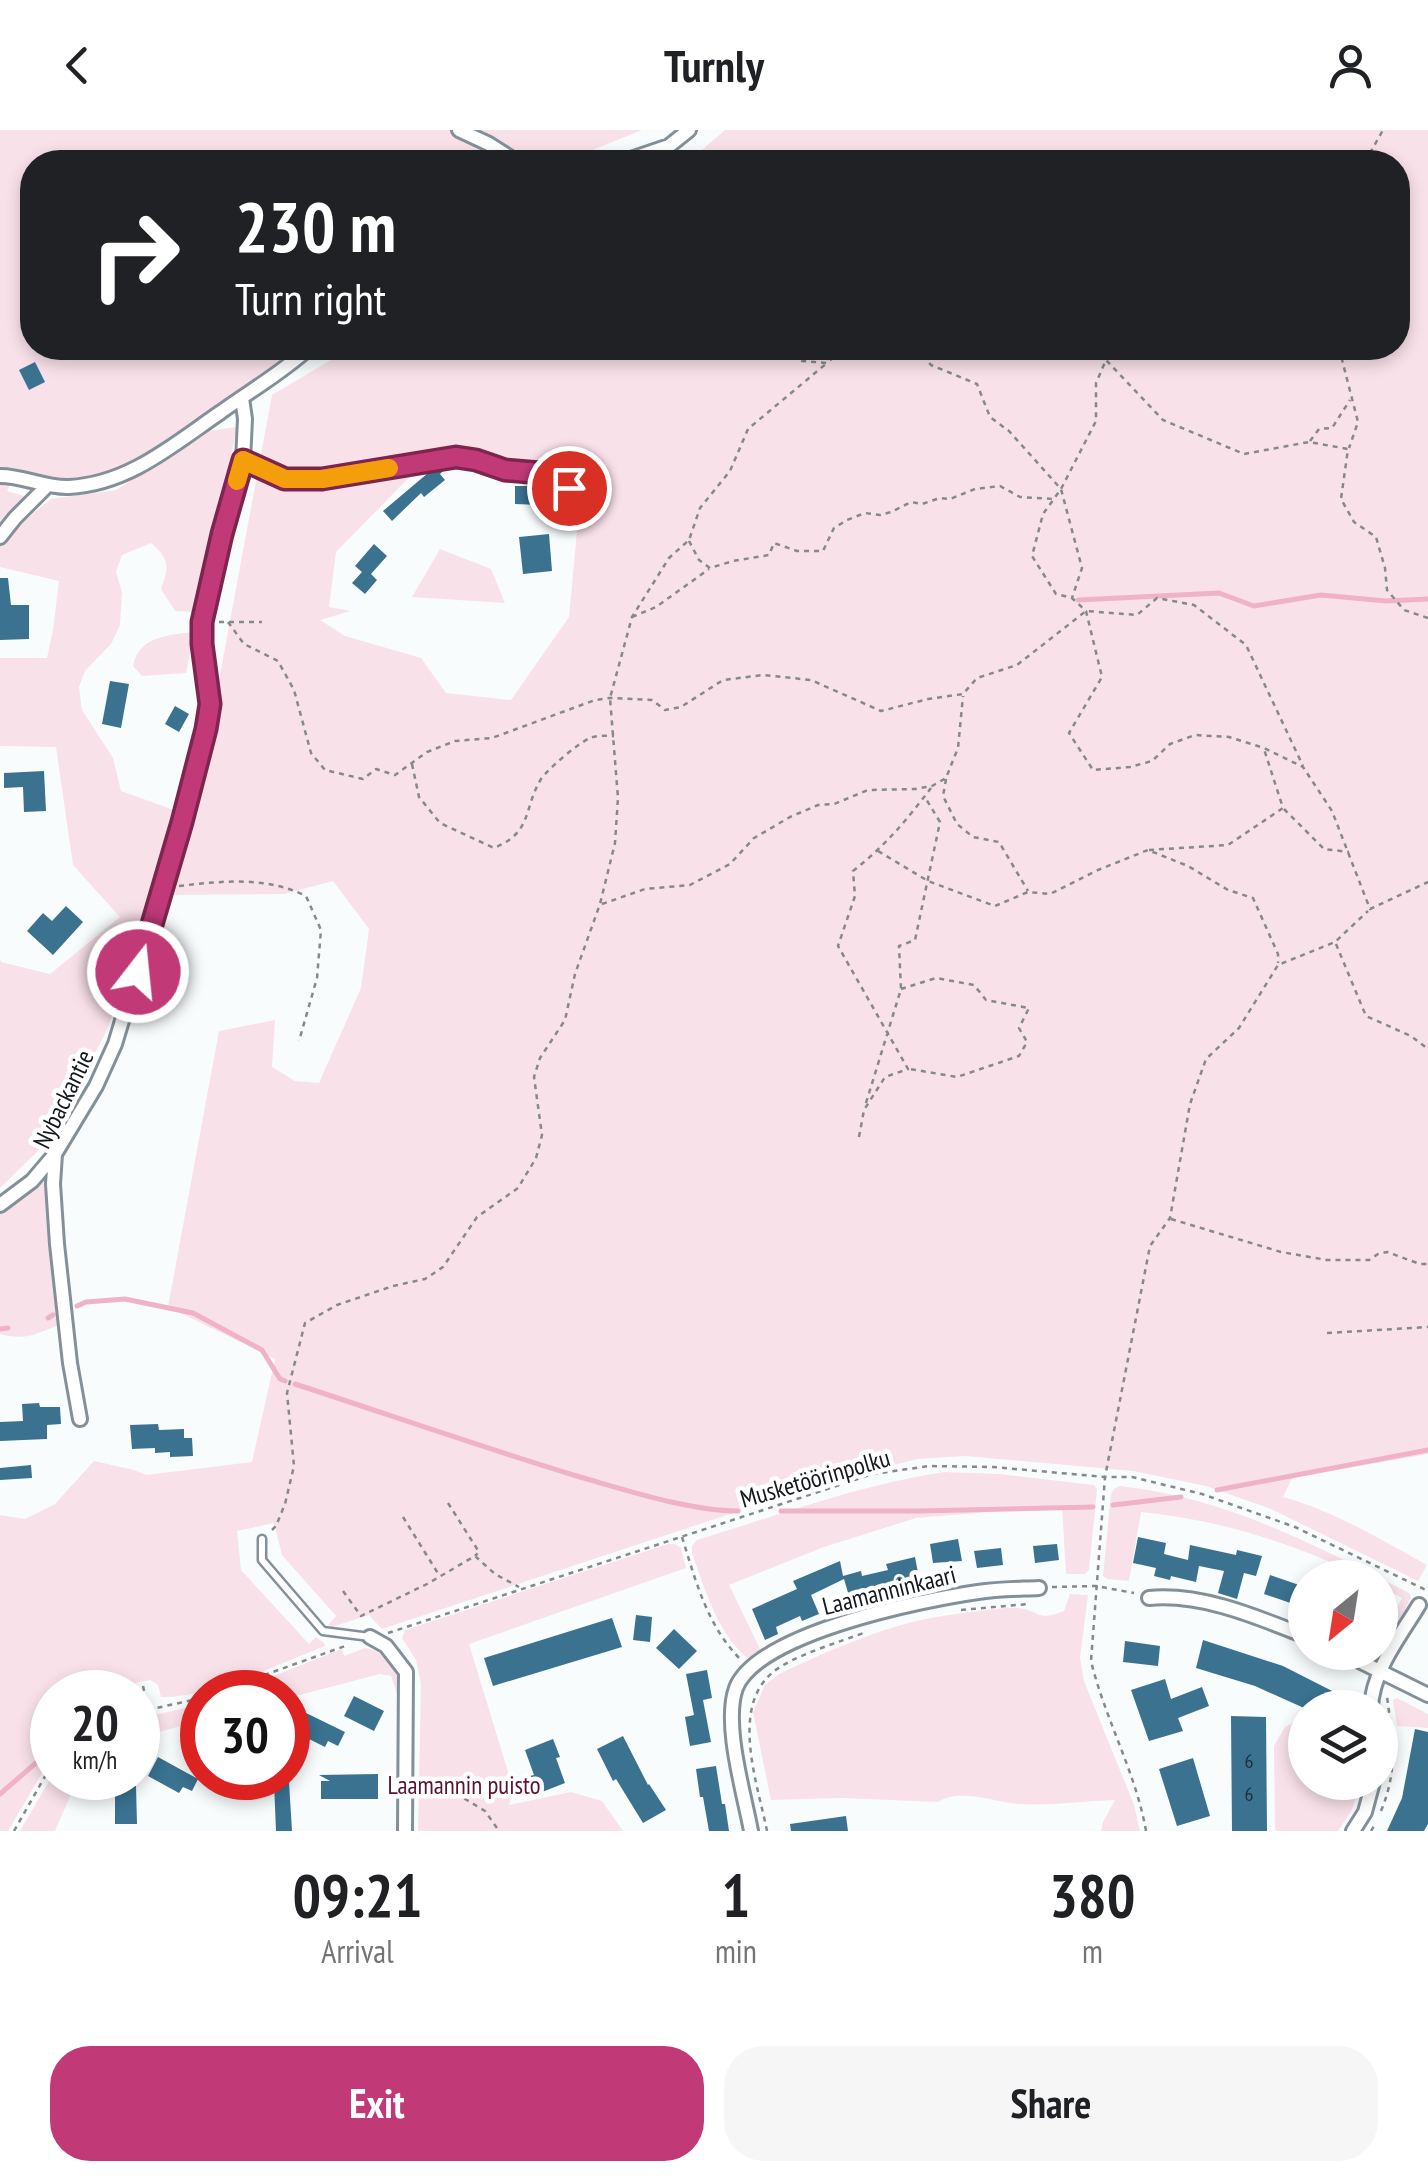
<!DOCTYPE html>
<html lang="en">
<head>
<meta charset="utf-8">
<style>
  :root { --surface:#fff; --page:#f6f6f6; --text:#202124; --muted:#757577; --accent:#c13977 }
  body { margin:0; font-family:"PT Sans Narrow",sans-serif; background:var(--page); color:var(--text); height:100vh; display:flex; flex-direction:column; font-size:38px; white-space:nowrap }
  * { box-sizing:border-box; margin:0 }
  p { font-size:32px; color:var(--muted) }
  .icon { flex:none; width:55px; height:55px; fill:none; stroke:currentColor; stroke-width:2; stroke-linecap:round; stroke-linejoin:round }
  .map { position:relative; height:1701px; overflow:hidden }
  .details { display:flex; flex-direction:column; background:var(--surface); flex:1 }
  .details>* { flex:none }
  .top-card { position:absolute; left:20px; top:20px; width:1390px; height:210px; border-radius:40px; box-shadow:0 5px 15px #0003; background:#202124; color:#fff; overflow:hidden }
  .needle { width:65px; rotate:210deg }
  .buttons { position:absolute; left:1288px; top:1430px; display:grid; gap:20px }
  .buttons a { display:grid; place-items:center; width:110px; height:110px; border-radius:50%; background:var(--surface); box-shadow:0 5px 15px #0003; font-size:50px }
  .speed { position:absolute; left:30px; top:1540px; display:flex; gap:20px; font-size:50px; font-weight:700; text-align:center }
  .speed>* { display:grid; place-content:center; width:130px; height:130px; border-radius:50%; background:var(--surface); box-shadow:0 5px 15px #0003; line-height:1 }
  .speed small { font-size:25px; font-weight:400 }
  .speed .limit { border:15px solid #d22; background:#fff; color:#111 }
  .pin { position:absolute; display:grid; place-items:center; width:85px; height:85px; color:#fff; margin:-42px; border:5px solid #fff; border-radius:50%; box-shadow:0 2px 10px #0007 }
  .me { position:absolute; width:110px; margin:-55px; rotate:16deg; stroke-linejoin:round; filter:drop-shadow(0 0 8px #0008) }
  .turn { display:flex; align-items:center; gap:35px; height:210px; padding:0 50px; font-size:45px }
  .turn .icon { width:130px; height:130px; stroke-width:2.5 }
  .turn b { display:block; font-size:70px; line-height:85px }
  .eta { display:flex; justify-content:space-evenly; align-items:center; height:170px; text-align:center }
  .eta b { font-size:60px; font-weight:700; line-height:70px }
  .action { display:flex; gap:20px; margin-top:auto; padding:20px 50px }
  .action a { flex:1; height:115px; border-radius:40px; background:var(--accent); color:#fff; font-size:40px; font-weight:700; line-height:115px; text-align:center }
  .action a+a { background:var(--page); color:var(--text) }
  header { display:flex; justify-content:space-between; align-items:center; height:130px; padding:0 50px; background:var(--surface); font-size:45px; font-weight:700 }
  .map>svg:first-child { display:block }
  .green { fill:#f9e1e9; fill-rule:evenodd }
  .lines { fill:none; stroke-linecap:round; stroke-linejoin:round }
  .stream { stroke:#f0b2c7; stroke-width:5 }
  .building { fill:#3a7290 }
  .service-casing { stroke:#849098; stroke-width:11 }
  .minor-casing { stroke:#849098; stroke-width:18 }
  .path { stroke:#85898b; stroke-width:2.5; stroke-dasharray:5 5; stroke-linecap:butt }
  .service { stroke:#fff; stroke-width:6 }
  .minor { stroke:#fff; stroke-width:12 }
  .route-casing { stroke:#7d254d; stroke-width:25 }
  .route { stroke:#c13977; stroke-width:18 }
  .slow { stroke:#f59e0b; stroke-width:18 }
  .labels { text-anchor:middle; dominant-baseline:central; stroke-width:9; stroke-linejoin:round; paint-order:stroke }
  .number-label { font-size:20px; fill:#1e2e38 }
  .street-label { font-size:25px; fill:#14181b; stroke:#fff }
  .park-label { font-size:25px; fill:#581233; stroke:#fff }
</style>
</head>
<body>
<header><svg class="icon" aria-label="back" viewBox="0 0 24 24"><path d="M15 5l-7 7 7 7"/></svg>Turnly<svg class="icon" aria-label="person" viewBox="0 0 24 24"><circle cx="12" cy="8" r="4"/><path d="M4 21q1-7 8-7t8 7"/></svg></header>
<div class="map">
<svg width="1428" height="1701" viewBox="0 0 1428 1701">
  <rect width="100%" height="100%" fill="#f9fcfd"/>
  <path class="green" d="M0 0H642L563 32H32V218H301L121 340 89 349 67 352 11 341V352L7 361 24 366 0 396Z
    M725 0H1428V1324L1292 1348 1283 1367C1334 1381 1380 1409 1427 1435L1418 1451 1271 1379 1206 1356 1133 1341 965 1326 918 1329 833 1350 382 1499 369 1485 332 1497 328 1495 336 1486 282 1425 274 1393 237 1401 241 1440 309 1514 316 1507 324 1513 325 1516C278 1534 209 1568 161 1567L158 1555 150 1550 130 1554 132 1562H52V1626L8 1701H0V1385L25 1389 55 1374 94 1331 134 1340 146 1345 252 1332 275 1229 168 1177 219 901 275 890 272 937 295 951 319 953 361 858 369 799 333 751 284 764 168 765 212 601 219 550 272 265 351 218H1398V32H688ZM433 323 582 347 569 487 511 570 446 563 421 528 345 506 320 490 351 481 329 477 336 422Z
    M237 297 198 482 175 481 161 459C169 436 170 430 151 413L122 425 116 442 122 462 120 495 111 514 85 541 79 557 82 580 113 628 121 661 174 680 153 760 128 820 109 896 51 1008 0 1058V829L1 832 50 844 120 787 73 735 56 617 0 616V528H47L53 500 59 451 0 437V416L15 398 51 369 116 360 207 301Z
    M440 419 491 439 505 473 412 467Z
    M194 502 186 543 142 546 133 536C139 506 168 505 194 502Z
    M44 1044 49 1045 62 1194C34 1204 28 1211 0 1204V1080Z
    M944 1342 999 1344 1094 1355 1097 1359 1089 1440 1085 1444H1066L1062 1376 916 1388 824 1417 729 1455 762 1523 753 1528H747C716 1500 706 1462 692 1423V1416L697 1410C779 1385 859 1355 944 1342Z
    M1120 1356C1217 1367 1292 1404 1379 1447H1364C1292 1413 1221 1390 1141 1382L1129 1451 1107 1449 1103 1446 1111 1364 1114 1359Z
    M668 1414H675L681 1418 686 1438 469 1514 513 1658 509 1675 571 1662 602 1671 623 1701H418L421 1554 416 1530 402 1508 405 1500Z
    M1380 1448 1409 1463 1411 1468 1381 1524 1371 1528 1374 1523 1380 1522V1511L1402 1468 1380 1456Z
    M1070 1464 1088 1465 1080 1528 1084 1551 1134 1675 1140 1701H1101L1103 1692 1115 1670C1083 1671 1049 1676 1018 1674 993 1672 961 1658 938 1672L843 1668 771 1670 753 1582 765 1555 779 1544C833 1519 889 1493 949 1485 964 1483 1007 1476 1019 1478 1041 1481 1036 1492 1064 1481Z
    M365 1518C393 1523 400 1544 399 1570L391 1546 380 1544 288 1568V1562H233L342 1519 344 1526Z
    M1397 1568 1428 1584V1598L1397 1596 1393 1570Z
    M202 1574V1590L138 1608V1589Z
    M1299 1590 1305 1591V1652L1360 1653 1352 1680 1338 1701H1276L1275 1698 1274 1616 1285 1597Z
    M52 1646V1648H78L55 1701H20Z"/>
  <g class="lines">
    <path class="stream" d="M1078 470 1219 463 1254 476 1321 465 1386 471 1428 469
      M77 1176 86 1172 125 1169 193 1183 262 1220 280 1249 285 1251
      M48 1188 53 1185
      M0 1199 8 1198
      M295 1254C390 1285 484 1318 580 1347 626 1360 690 1381 738 1381
      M1217 1360 1428 1320
      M1113 1375 1181 1367
      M781 1381H919L1093 1377
      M0 1664 52 1619"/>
  </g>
  <path class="building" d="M35 232 45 252 29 260 19 240Z
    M439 337 443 341 440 344 445 350 424 367 421 363 392 391 383 381 434 338Z
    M515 356H540V375L515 374Z
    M549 404 552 441 523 444 519 407Z
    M374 414 387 426 371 444 377 450 365 464 352 453 362 442 355 436Z
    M0 448H8L11 475H29V509L0 510Z
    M110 551 129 554 121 598 102 594Z
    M175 576 189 584 179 602 165 594Z
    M44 641 46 681 24 682 23 657 4 658V643Z
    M66 776 83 792 53 825 27 801 43 783 52 791Z
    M39 1273 40 1277H60L61 1294 47 1295V1309L0 1311V1292L23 1291 22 1274Z
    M158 1294 159 1300 184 1299V1308H192L193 1326 170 1327V1322L155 1323V1318L132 1319 130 1295Z
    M31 1335 32 1348 0 1350V1338Z
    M1138 1407 1166 1413 1164 1424 1188 1430 1190 1415 1236 1425 1237 1420 1262 1426 1256 1446 1244 1443 1237 1469 1218 1463 1224 1441 1199 1436 1196 1452 1171 1446 1170 1450 1154 1446 1156 1438 1133 1433Z
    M958 1409 962 1431 933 1433 930 1414Z
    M1057 1414 1059 1430 1035 1433 1033 1416Z
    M1001 1418 1003 1435 977 1438 974 1421Z
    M915 1427 919 1448 849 1466 844 1449 811 1465 819 1484 802 1491 800 1486 776 1497 778 1504 765 1510 752 1479 797 1459 793 1451 840 1431 843 1446 861 1441 862 1446 888 1440 886 1434Z
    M1270 1445 1305 1457V1478L1264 1464Z
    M636 1485 652 1487 650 1512 633 1510Z
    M612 1488 622 1517 493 1556 484 1528Z
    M674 1499 697 1521 679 1539 656 1518Z
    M1203 1510 1283 1536 1344 1567 1338 1578H1304L1255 1556 1196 1538Z
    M1125 1511 1160 1516 1158 1536 1123 1532Z
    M707 1540 712 1568 703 1570 711 1612 690 1616 685 1587 694 1585 686 1544Z
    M1165 1549 1171 1569 1202 1557 1209 1576 1178 1588 1183 1601 1149 1611 1131 1560Z
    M354 1566 384 1581 374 1601 344 1586Z
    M304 1582 345 1602 338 1616 328 1611 325 1617 295 1602Z
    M1231 1586 1266 1587 1267 1701H1232Z
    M1415 1599 1428 1602V1694L1424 1701H1387L1402 1668Z
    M623 1606 648 1655 649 1654 666 1680 643 1693 616 1649 613 1651 597 1619Z
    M553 1609 560 1627 556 1628 565 1653 537 1664 530 1646 534 1645 525 1620Z
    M158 1627 198 1649 192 1661 183 1657 179 1663 148 1646Z
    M1193 1628 1210 1686 1177 1696 1159 1639Z
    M716 1636 722 1674H725L729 1701H709L703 1667H700L696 1639Z
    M378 1644V1669H321V1651H330L319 1645Z
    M289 1652 292 1701H276L274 1653Z
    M136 1656 137 1694H115V1657Z
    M846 1686 848 1701H791L790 1694Z"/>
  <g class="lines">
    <g class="service-casing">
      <path id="service" d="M244 331 285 349H322L456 327 476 330 505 340 553 344 562 348 569 358
        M262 1409V1430L323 1501 370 1507"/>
    </g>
    <g class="minor-casing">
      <path id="minor" d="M459 0 489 14 517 32
        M622 32 669 16 689 0
        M0 346C24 346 45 358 69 357 129 354 174 314 221 282 250 261 283 242 309 218
        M0 407 15 388 46 357
        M0 1075 32 1051 55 1024
        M80 1289 70 1233 57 1114 53 1054 55 1024 96 956 115 914 182 692 206 599 210 573 202 513V492L222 404 243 330 245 289 242 268
        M1149 1468C1202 1463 1257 1487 1305 1506
        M370 1507 386 1516 406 1542 405 1701
        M1341 1522 1428 1565
        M1371 1578C1372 1541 1401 1505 1419 1475
        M751 1701C744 1663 723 1594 736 1558 758 1503 922 1470 978 1462 998 1459 1018 1459 1039 1458
        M1353 1701 1365 1682 1373 1652"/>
    </g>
    <path class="path" d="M1365 32 1383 0
      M774 218 802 231 827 233 844 218
      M916 218 931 235 977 254 990 287 1009 301 1061 359 1082 438 1072 468
      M1104 218 1106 228
      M1339 218 1358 292 1349 318
      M1310 311 1319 299 1332 298 1350 270
      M689 411 699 430 710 438 733 431 769 425 774 413 797 421H823L834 398 847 390 865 383 880 385 891 382 911 372 922 374 940 368 950 369 975 359 1000 356 1020 367 1054 369
      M632 487 656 477 709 439
      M1428 488 1404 480 1387 460 1385 438 1376 407 1354 392 1341 369 1348 319 1309 312 1244 324 1163 290 1106 230 1096 253V291L1061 359 1043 384 1032 426 1056 464 1072 468 1086 481 1102 547 1069 603 1093 640 1130 637 1152 631 1170 614 1195 605 1229 607 1264 618 1303 637 1332 681 1370 779 1428 752
      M219 492H262
      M228 492 244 514 278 531 294 560 311 623 325 640 363 649 376 639 395 645 427 622 455 611 492 608 595 570 610 568 652 570 665 580 681 577 723 550 763 545 811 550 881 581 928 569 963 564 977 548 1017 535 1086 481 1137 485 1157 468 1194 475 1246 515 1303 636
      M412 634 419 667 440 693 494 718C533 702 523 679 541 649 549 638 577 614 590 608 597 605 606 606 614 606
      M946 649 943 666 957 694 973 707 999 712 1028 761
      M1284 679 1324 719 1349 722
      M1149 720 1228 715 1283 678 1264 619
      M878 721 928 751 995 776 1028 762 1050 764 1098 740 1148 720 1188 736 1228 760 1253 768 1278 824V833
      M179 756C223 751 265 746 306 766L321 800 317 848 299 911
      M602 774 645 759 690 755 730 734 754 708 790 687 818 675 834 674 868 660 915 659 932 656 946 648 958 618 963 566
      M1336 814 1366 886 1411 906 1428 919
      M901 859 936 848 974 855 986 870 1029 878 1019 898 1027 912 1019 926 957 947 910 939
      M866 973 901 859 899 816 915 810 940 692 926 669
      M859 1007 864 980 885 947 908 939 838 816 855 766 853 741C887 714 905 692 931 658
      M1171 1089 1281 1122 1327 1130H1369L1378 1124 1387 1122 1420 1134H1428
      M1327 1203 1428 1197
      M448 1373 479 1422 475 1426
      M403 1387 439 1445
      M272 1400 276 1396 285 1374 294 1336 287 1263 305 1193 337 1175 393 1156 425 1149 443 1137 477 1087 518 1058 536 1028 542 1005 534 947 540 928 565 890 575 844 600 774 615 713 618 668 610 568 632 487 669 428 689 410 700 378 730 341 748 299 827 233
      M682 1407C696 1452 707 1495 740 1529
      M1052 1457 1096 1456 1134 1463
      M343 1461 361 1486 427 1454 475 1426 495 1444 519 1457
      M961 1480 1028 1474
      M388 1503 873 1344 929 1336 993 1337 1105 1347H1132L1202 1364 1295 1397 1428 1461
      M143 1556 148 1578
      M217 1562 348 1515
      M138 1582 202 1568
      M419 1648 447 1658 485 1681 499 1701
      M1381 1681C1398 1640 1393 1610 1387 1567
      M14 1701 52 1634
      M767 1701C758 1655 730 1579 772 1543 791 1526 840 1512 866 1502
      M1146 1701C1136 1643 1105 1589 1091 1531L1105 1347 1150 1116 1170 1088 1190 974 1206 929 1239 898 1278 835 1335 812 1368 781
      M1371 1701 1376 1693"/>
    <use href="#service" class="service"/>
    <use href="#minor" class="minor"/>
  </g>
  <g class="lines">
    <g class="route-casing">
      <path id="route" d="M138 842 182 692 206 599 210 574 202 514V492L222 404 243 330 285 349H322L456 327 476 330 505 340 552 344 562 348 569 358"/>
    </g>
    <use href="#route" class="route"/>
    <path class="slow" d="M237 351 243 330 285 349H322L389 338"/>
  </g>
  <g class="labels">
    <g class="number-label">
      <text x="1249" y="1631">6</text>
      <text x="1249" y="1664">6</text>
    </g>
    <g class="street-label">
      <text transform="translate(63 969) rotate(-64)">Nybackantie</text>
      <text transform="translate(815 1348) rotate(-16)">Musketöörinpolku</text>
      <text transform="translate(889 1460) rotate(-14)">Laamanninkaari</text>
    </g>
    <g class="park-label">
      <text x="464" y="1655">Laamannin puisto</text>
    </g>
  </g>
</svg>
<div class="buttons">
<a><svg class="needle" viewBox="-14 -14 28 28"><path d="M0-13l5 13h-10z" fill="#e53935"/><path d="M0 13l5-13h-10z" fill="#757577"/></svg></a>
<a><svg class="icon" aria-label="layers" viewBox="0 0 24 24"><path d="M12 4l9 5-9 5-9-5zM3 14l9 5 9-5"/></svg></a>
</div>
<div class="speed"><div>20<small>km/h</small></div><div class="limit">30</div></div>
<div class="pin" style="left:569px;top:358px;background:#d93025"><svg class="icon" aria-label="arrive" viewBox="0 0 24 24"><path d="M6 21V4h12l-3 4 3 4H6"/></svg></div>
<svg class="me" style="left:138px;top:842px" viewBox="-20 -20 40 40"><circle r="17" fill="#c13977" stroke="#fff" stroke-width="3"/><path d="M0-11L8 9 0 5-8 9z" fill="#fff"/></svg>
<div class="top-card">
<div class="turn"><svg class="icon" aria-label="right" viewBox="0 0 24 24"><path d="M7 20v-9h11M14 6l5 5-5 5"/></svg><div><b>230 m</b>Turn right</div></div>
</div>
</div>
<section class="details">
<div class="eta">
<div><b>09:21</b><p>Arrival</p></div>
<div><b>1</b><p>min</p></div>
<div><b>380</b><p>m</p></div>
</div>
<div class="action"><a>Exit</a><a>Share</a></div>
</section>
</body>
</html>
